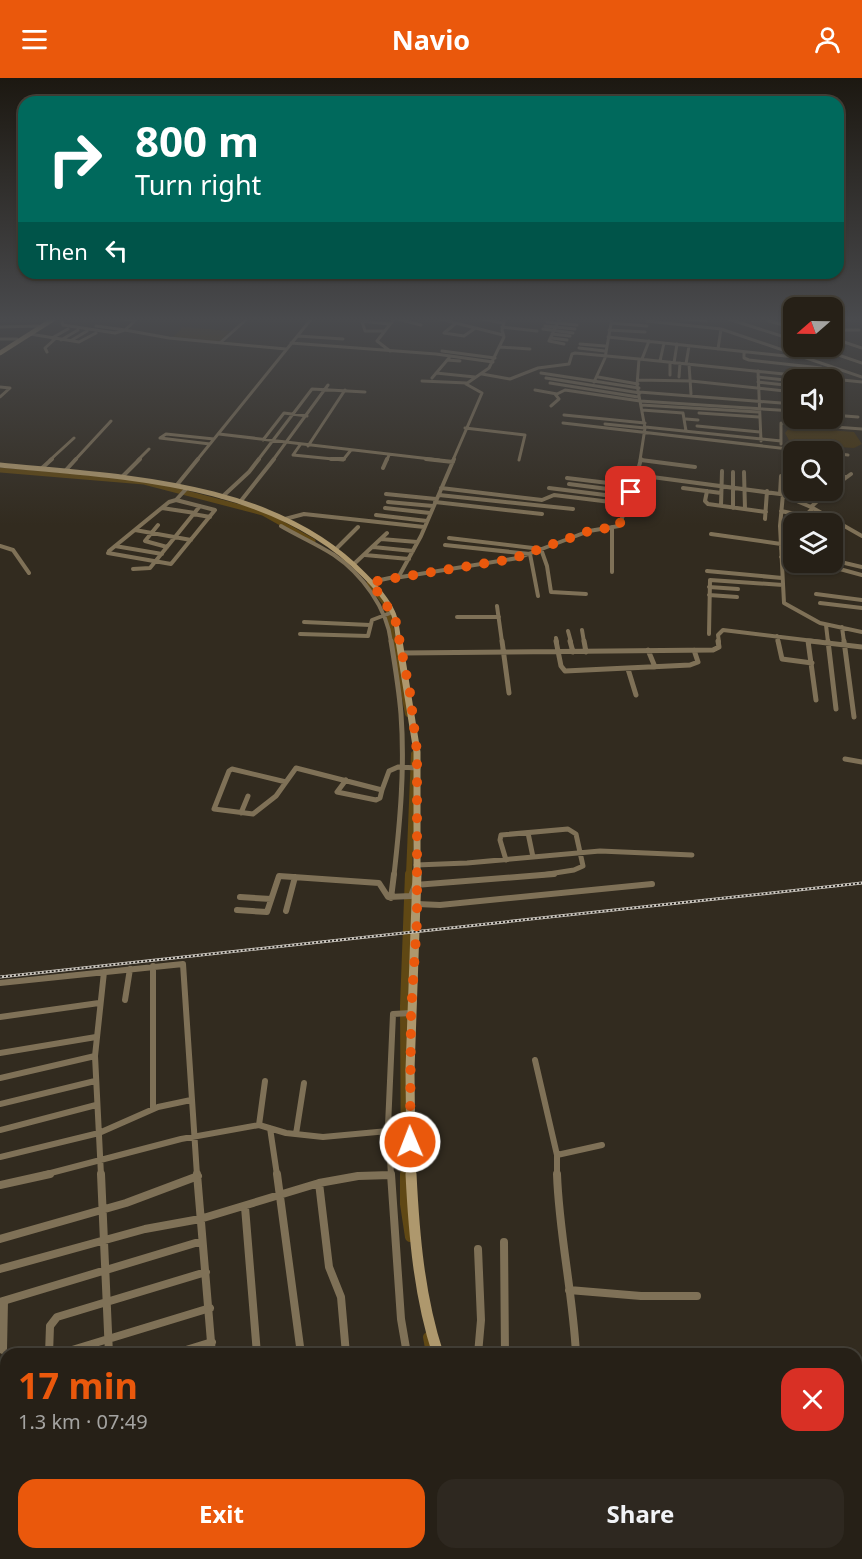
<!DOCTYPE html>
<html lang="en">
<head>
<meta charset="utf-8">
<style>
  :root { --surface:#262017; --page:#2e2820; --text:#f1f3f6; --muted:#a4a3a1; --line:#423e36; --accent:#ea580c }
  body { margin:0; font-family:"Noto Sans",sans-serif; background:var(--page); color:var(--text); height:100vh; display:flex; flex-direction:column; font-size:22px; white-space:nowrap }
  * { box-sizing:border-box; margin:0 }
  p { font-size:20px; color:var(--muted) }
  .icon { flex:none; width:33px; height:33px; fill:none; stroke:currentColor; stroke-width:2; stroke-linecap:round; stroke-linejoin:round }
  .map { position:relative; flex:1; overflow:hidden }
  .panel { position:absolute; left:0px; top:1270px; width:862px; height:212px; display:flex; flex-direction:column; background:var(--surface); border-radius:18px 18px 0 0; box-shadow:0 2px 4px #0004,0 0 0 2px var(--line) }
  .panel>* { flex:none }
  .top-card { position:absolute; left:18px; top:18px; width:826px; height:183px; border-radius:18px; box-shadow:0 2px 4px #0004,0 0 0 2px var(--line); background:#00695c; color:#fff; overflow:hidden }
  .needle { width:39px; rotate:250deg }
  .buttons { position:absolute; left:783px; top:219px; display:grid; gap:12px }
  .buttons a { display:grid; place-items:center; width:60px; height:60px; border-radius:12px; background:var(--surface); box-shadow:0 2px 4px #0004,0 0 0 2px var(--line); font-size:30px }
  .pin { position:absolute; display:grid; place-items:center; width:51px; height:51px; color:#fff; margin:-26px; border-radius:12px; box-shadow:0 3px 9px #0006 }
  .me { position:absolute; width:66px; margin:-33px; rotate:359deg; stroke-linejoin:round; filter:drop-shadow(0 0 4px #0008) }
  .turn { display:flex; align-items:center; gap:21px; height:126px; padding:0 18px; font-size:27px }
  .turn .icon { width:78px; height:78px; stroke-width:2.5 }
  .turn b { display:block; font-size:42px; line-height:51px }
  .then { display:flex; align-items:center; height:57px; padding:0 18px; background:#0003; gap:12px; font-size:22px }
  .round { display:grid; place-items:center; flex:none; width:63px; height:63px; border-radius:18px; background:var(--page) }
  .overview { display:flex; align-items:center; justify-content:space-between; height:102px; padding:0 18px }
  h1 { font-size:36px; font-weight:700; line-height:45px; color:var(--accent) }
  .primary-button { display:flex; gap:12px; margin-top:auto; padding:12px 18px }
  .primary-button a { flex:1; height:69px; border-radius:18px; background:var(--accent); color:#fff; font-size:24px; font-weight:700; line-height:69px; text-align:center }
  .primary-button a+a { background:var(--page); color:var(--text) }
  header { display:flex; justify-content:space-between; align-items:center; height:78px; padding:0 18px; background:var(--accent); color:#fff; font-size:27px; font-weight:700 }
  .map>svg:first-child { display:block }
  .green { fill:#47350f }
  .lines { fill:none; stroke-linecap:round; stroke-linejoin:round }
  .canal-far3 { stroke:#604814; stroke-width:5 }
  .canal-far2 { stroke:#604814; stroke-width:6 }
  .canal-far1 { stroke:#604814; stroke-width:8 }
  .canal { stroke:#604814; stroke-width:10 }
  .street-far4 { stroke:#7f7157; stroke-width:3 }
  .street-far3 { stroke:#7f7157; stroke-width:4 }
  .street-far2 { stroke:#7f7157; stroke-width:5 }
  .street-far1 { stroke:#7f7157; stroke-width:6 }
  .street { stroke:#7f7157; stroke-width:8 }
  .secondary-far4 { stroke:#ae986d; stroke-width:4.5 }
  .secondary-far3 { stroke:#ae986d; stroke-width:5 }
  .secondary-far2 { stroke:#ae986d; stroke-width:7 }
  .secondary-far1 { stroke:#ae986d; stroke-width:9 }
  .secondary { stroke:#ae986d; stroke-width:11 }
  .rail-casing { stroke:#cac5bd; stroke-width:3 }
  .rail { stroke:#17140f; stroke-width:1.5; stroke-dasharray:2; stroke-linecap:butt }
  .route { stroke:#ea580c; stroke-width:10; stroke-dasharray:0 18 }
</style>
</head>
<body>
<header><svg class="icon" aria-label="menu" viewBox="0 0 24 24"><path d="M4 6h16M4 12h16M4 18h16"/></svg>Navio<svg class="icon" aria-label="person" viewBox="0 0 24 24"><circle cx="12" cy="8" r="4"/><path d="M4 21q1-7 8-7t8 7"/></svg></header>
<div class="map">
<svg width="862" height="1481" viewBox="0 0 862 1481">
  <rect width="100%" height="100%" fill="#322b1f"/>
  <path class="green" d="M183 249 231 253 219 264 172 260Z
    M790 349 854 354 862 366 854 370 791 366 785 355Z"/>
  <g class="lines">
    <path class="canal-far3" d="M0 392 144 404 263 435 313 463
      M369 505 387 528 394 564"/>
    <path class="canal-far2" d="M394 563 408 636
      M409 797 414 676"/>
    <path class="canal-far1" d="M405 1097 404 928 409 796"/>
    <path class="canal" d="M405 1096V1126L410 1159
      M428 1259 431 1276
      M856 1421 862 1418"/>
    <path class="street-far4" d="M111 240 135 242
      M361 240 365 253H384
      M394 240 421 247
      M436 240 503 257
      M475 240 503 245
      M560 240 549 263 564 266
      M675 240 706 243
      M725 240 794 262
      M755 240H794
      M832 241H851
      M361 243 389 246
      M647 243 721 251 862 299
      M769 243 794 250
      M62 244 63 247 115 255 125 252 169 260 286 271
      M547 244 577 247
      M611 245 647 248
      M455 246 444 255 464 258 474 251
      M96 248 125 252 138 240
      M545 248 575 251
      M0 249 38 248
      M502 249 537 253
      M543 251 573 255
      M609 252 645 254
      M832 252H859
      M30 256 79 264 96 255
      M552 256 570 258
      M298 258 343 261
      M608 259 795 279
      M52 260 68 251
      M551 260 567 262
      M832 260 862 270
      M0 261H17
      M61 262 78 252
      M72 262 87 253
      M220 265 248 240
      M291 265 436 276 493 284
      M580 266 605 268
      M812 268 862 285
      M500 269 530 271
      M579 270 605 273
      M718 271 721 251
      M390 273 377 263 395 240
      M442 273 495 280
      M47 274 45 270 55 261
      M744 274V280L749 282 821 290
      M642 281 649 263
      M447 282 460 283
      M660 283 664 265
      M670 284V297
      M674 285 677 266
      M686 286 689 268
      M689 286 691 316
      M758 293 761 363
      M436 295 475 299
      M541 295 639 310
      M482 296 510 301 538 290 569 286 572 276 575 275 639 281
      M598 299 638 306
      M679 299 680 285
      M758 299 794 303
      M432 300 449 280
      M546 300 640 315
      M638 302 691 303 794 314
      M422 303 467 305
      M594 304 605 280 612 240
      M758 304 794 308
      M550 305 638 319
      M0 309 10 310 0 319
      M535 312 557 316 565 312 640 323 794 333
      M639 314 794 326
      M641 327 758 334
      M551 328 559 321 555 316
      M642 332 683 335 686 353
      M699 335 759 339
      M564 337 645 345
      M832 337 858 339
      M686 341 698 342
      M563 345 815 374
      M605 346 645 350
      M697 348 760 354
      M645 349 781 363
      M465 350 525 357 519 382
      M219 356 439 382
      M263 362 284 335 307 338
      M210 366 160 360 166 356 214 361
      M781 366V345L862 351
      M300 367 293 377 343 382 351 372
      M308 368 345 312
      M790 371V382
      M832 375 848 377
      M50 382 74 360
      M75 382 111 343
      M138 382 149 371
      M197 382 312 240
      M258 382 312 311 365 314
      M273 382 328 307
      M387 382 389 377
      M453 382 482 315 466 306 489 290 504 259 502 252 505 240
      M640 382 645 350 637 307 639 281 862 304
      M641 382H643"/>
    <path class="street-far3" d="M331 381H344
      M426 381 453 384
      M790 381V388
      M641 382 695 389
      M42 390 52 381
      M383 390 387 381
      M66 392 76 381
      M733 394V430
      M744 394 745 431
      M637 397 780 416 811 429 862 458
      M122 399 140 381
      M832 399H847
      M567 400 633 408
      M569 406 631 414
      M176 408 198 381
      M441 410 542 422 554 417 627 426
      M549 410 629 420
      M683 410 721 415
      M832 410 851 396
      M707 413 705 423 708 426 766 434
      M386 416 436 421
      M780 416 781 398
      M783 416 780 448 784 525 820 545 862 554
      M439 417 573 431
      M222 419 249 394 259 381
      M240 424 274 381
      M388 424 433 428
      M435 424 542 436
      M721 428 722 393
      M811 429 829 412
      M162 430 195 435
      M385 430 430 435
      M781 433 805 438 813 430
      M193 436 210 439
      M376 437 427 443
      M285 441 304 436 424 449
      M765 441 767 413
      M158 447 145 463 167 469
      M281 448C298 458 317 466 334 477 362 496 387 530 391 564
      M612 449V494
      M135 452 191 462
      M781 455 794 457
      M711 456 781 466
      M449 460 541 471 547 488 551 514 586 516
      M381 461 417 464
      M445 467 530 476 538 518
      M0 468 13 472 29 495
      M115 468 162 476
      M373 469 413 473
      M337 470 358 449
      M781 471 794 472
      M109 473 169 424 176 422 187 410
      M108 475 171 486 215 432 176 422
      M365 477 409 481
      M781 479 794 480
      M832 482 862 489
      M814 484 862 497
      M355 485 387 455
      M133 491 150 490 200 428
      M707 493 782 500
      M395 500 518 480 589 453 619 448 632 414 641 381
      M371 504 399 498 421 458 454 381
      M709 509 738 511
      M816 516 862 522
      M709 517 737 519
      M820 525 862 530
      M497 528 502 564
      M457 539H499
      M304 544 370 547
      M826 547 828 564
      M842 549 844 564
      M582 552 584 564
      M568 553 571 564
      M300 556 368 558 372 542 393 534
      M709 556 710 502 783 507
      M777 558 778 564
      M556 560 557 564
      M719 564 718 557 723 552 822 564"/>
    <path class="street-far2" d="M391 563C395 587 399 611 401 636 405 690 400 744 394 797
      M502 563 509 615
      M556 563 561 588 565 593 690 587 698 584 694 572
      M570 563 573 574
      M584 563 586 574
      M778 563 782 581 812 585
      M808 563 816 622
      M810 563 862 569
      M828 563 836 631
      M844 563 854 639
      M648 572 655 589
      M402 575 713 572 719 569 718 563
      M628 591 636 617
      M845 681 862 684
      M346 702 337 714 376 722 380 720 382 712
      M286 704 232 691 229 693 214 731 253 736 276 718 296 690 382 712 389 693 398 689 418 690
      M241 735 248 718
      M528 755 533 779
      M506 782 500 762 501 757 568 751 576 756 583 788 574 792 542 797
      M416 787 467 785 600 773 692 777"/>
    <path class="street-far1" d="M240 819 271 821
      M391 820 394 796
      M417 826 440 827 652 806
      M237 832 267 834 279 798 379 805 388 819 411 818 415 807 554 796
      M286 833 295 799
      M153 888V1031
      M0 905 183 886 197 1097
      M125 922 130 891
      M0 939 99 925
      M0 975 96 959
      M535 982 557 1077V1097
      M0 1000 95 978
      M0 1026 95 1003
      M259 1047 265 1003
      M270 1050 277 1097
      M0 1052 96 1027
      M296 1056 304 1005
      M557 1077 602 1067
      M0 1079 99 1055 158 1029 191 1022
      M43 1097 181 1061 259 1047 286 1055 323 1059 388 1053
      M101 1097 95 978 104 894
      M387 1097H391
      M391 1097 388 1048 393 936 411 935"/>
    <path class="street" d="M101 1096 109 1276
      M197 1096 212 1276
      M277 1096 301 1276
      M391 1096 401 1241 407 1276
      M557 1096C559 1156 573 1216 576 1276
      M319 1105 329 1189 341 1219 346 1276
      M0 1107 50 1096
      M245 1129 257 1276
      M0 1161 126 1125 198 1098
      M504 1164 505 1276
      M478 1171 481 1242 478 1276
      M0 1191 145 1151 200 1141 319 1105 358 1098 391 1097
      M569 1212 641 1218H697
      M0 1224 202 1163
      M3 1272 4 1223
      M49 1276 50 1248 57 1239 206 1194
      M59 1276 210 1230
      M173 1276 212 1264
      M6 1295V1344
      M856 1437 862 1434
      M44 1476V1481
      M103 1476V1481
      M217 1476V1481
      M267 1476V1481
      M316 1476 317 1481
      M370 1476 371 1481
      M413 1476 415 1481
      M478 1476 480 1481
      M612 1476 613 1481
      M686 1476V1481
      M747 1476 748 1481
      M783 1476 784 1481
      M838 1476 839 1481
      M0 1481 6 1344
      M52 1481 70 1476
      M193 1481 208 1476"/>
    <path class="secondary-far4" d="M0 275 55 240"/>
    <path class="secondary-far3" d="M0 387C121 399 274 403 364 497 374 507 386 520 392 533 397 541 397 555 399 564"/>
    <path class="secondary-far2" d="M399 563 417 674V797"/>
    <path class="secondary-far1" d="M411 1097 410 992 417 796"/>
    <path class="secondary" d="M411 1096C414 1156 419 1218 438 1276
      M856 1405 862 1402"/>
    <g class="rail-casing">
      <path id="rail" d="M0 899 862 805"/>
    </g>
    <use href="#rail" class="rail"/>
  </g>
  <linearGradient id="sky" x2="0" y2="1"><stop stop-color="#1c1811"/><stop offset="0.54" stop-color="#494a4d"/><stop offset="1" stop-color="#494a4d" stop-opacity="0"/></linearGradient>
  <rect width="862" height="447" fill="url(#sky)"/>
  <g class="lines">
    <path class="route" d="M410 1064 411 935 417 843V674L410 615 395 540 371 504 512 481 589 453 619 448 631 414"/>
  </g>
</svg>
<div class="buttons">
<a><svg class="needle" viewBox="-14 -14 28 28"><path d="M0-13l5 13h-10z" fill="#e53935"/><path d="M0 13l5-13h-10z" fill="#a4a3a1"/></svg></a>
<a><svg class="icon" aria-label="sound" viewBox="0 0 24 24"><path d="M4 9h4l5-4v14l-5-4H4zM17 9q2 3 0 6"/></svg></a>
<a><svg class="icon" aria-label="search" viewBox="0 0 24 24"><circle cx="10" cy="10" r="6"/><path d="M15 15l6 6"/></svg></a>
<a><svg class="icon" aria-label="layers" viewBox="0 0 24 24"><path d="M12 4l9 5-9 5-9-5zM3 14l9 5 9-5"/></svg></a>
</div>
<div class="pin" style="left:631px;top:414px;background:#d93025"><svg class="icon" aria-label="arrive" viewBox="0 0 24 24"><path d="M6 21V4h12l-3 4 3 4H6"/></svg></div>
<svg class="me" style="left:410px;top:1064px" viewBox="-20 -20 40 40"><circle r="17" fill="#ea580c" stroke="#fff" stroke-width="3"/><path d="M0-11L8 9 0 5-8 9z" fill="#fff"/></svg>
<div class="top-card">
<div class="turn"><svg class="icon" aria-label="right" viewBox="0 0 24 24"><path d="M7 20v-9h11M14 6l5 5-5 5"/></svg><div><b>800 m</b>Turn right</div></div>
<div class="then">Then<svg class="icon" aria-label="left" viewBox="0 0 24 24"><path d="M17 20v-9H6M10 6l-5 5 5 5"/></svg></div>
</div>
<section class="panel">
<div class="overview"><div><h1>17 min</h1><p>1.3 km · 07:49</p></div><a class="round" style="background:#d93025;color:#fff"><svg class="icon" aria-label="close" viewBox="0 0 24 24"><path d="M6 6l12 12M18 6L6 18"/></svg></a></div>
<div class="primary-button"><a>Exit</a><a>Share</a></div>
</section>
</div>
</body>
</html>
